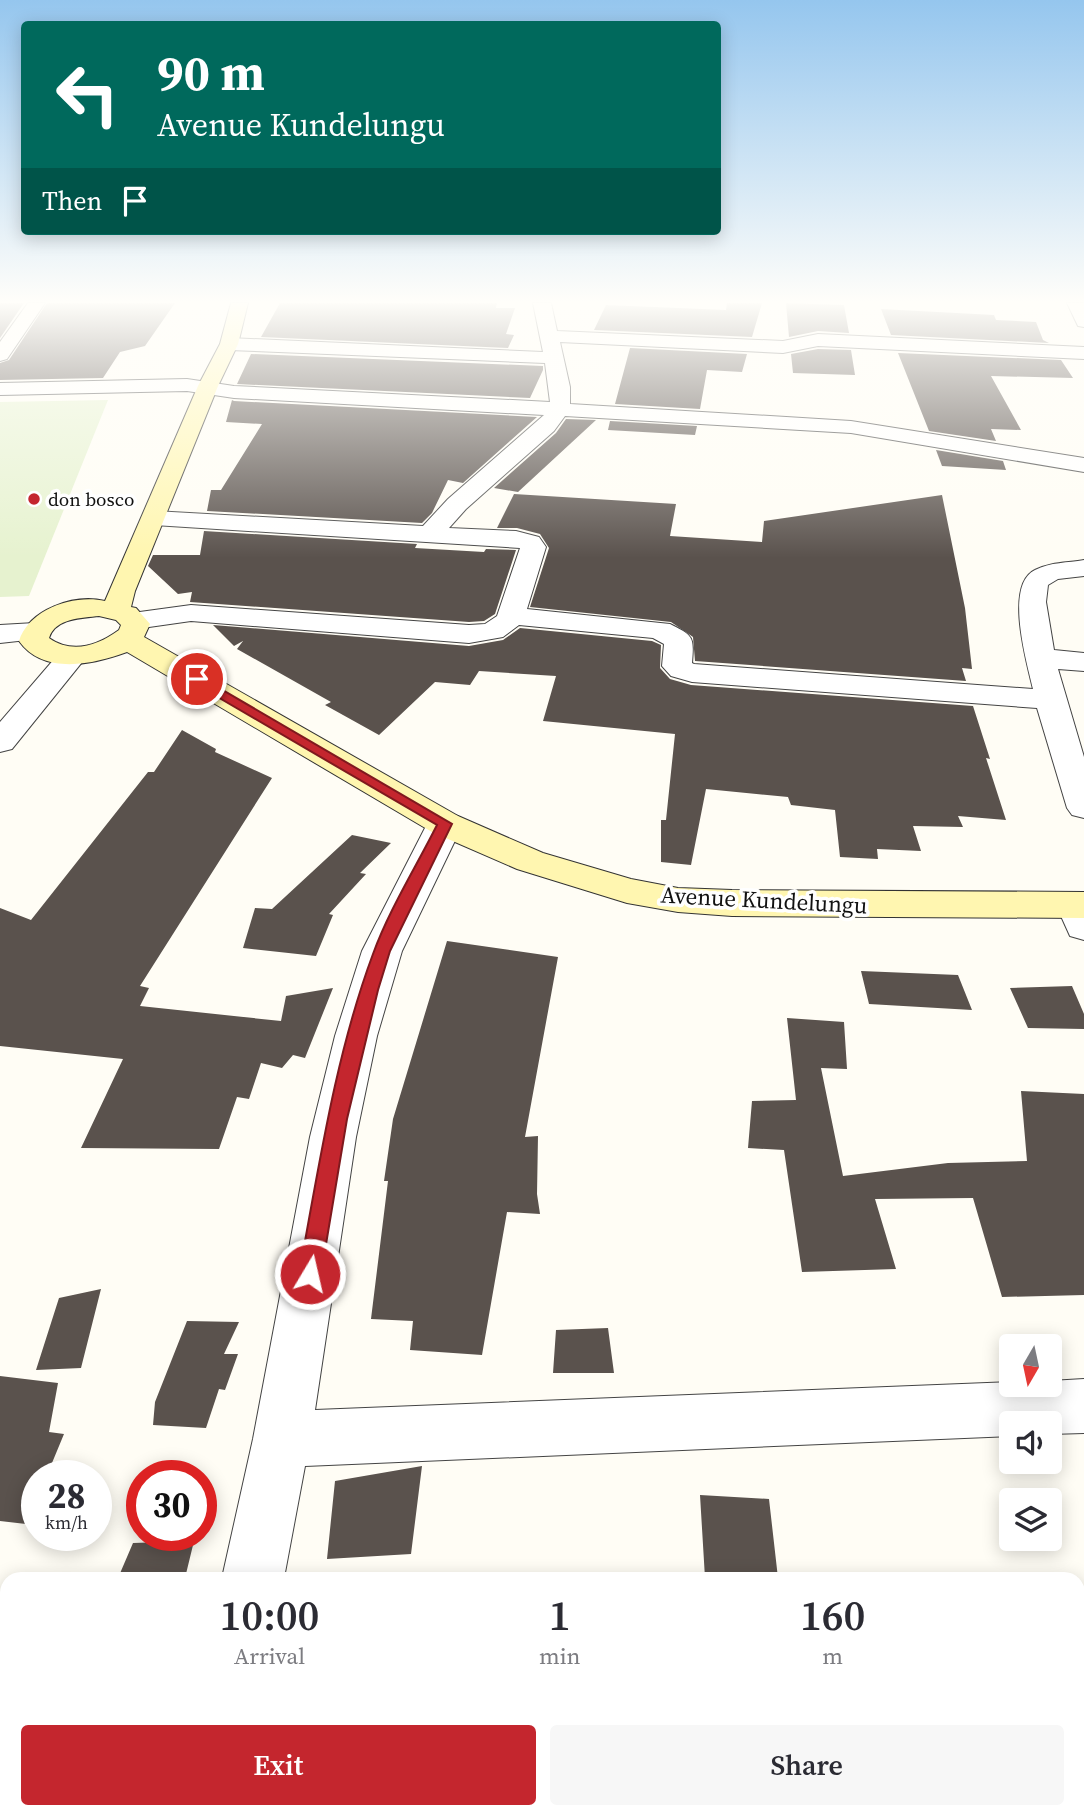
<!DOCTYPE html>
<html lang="en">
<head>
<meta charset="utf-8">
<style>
  :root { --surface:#fff; --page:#f7f7f7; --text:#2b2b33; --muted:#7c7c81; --accent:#c4262e }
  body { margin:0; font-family:"Source Serif 4",serif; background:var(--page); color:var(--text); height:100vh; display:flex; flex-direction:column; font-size:26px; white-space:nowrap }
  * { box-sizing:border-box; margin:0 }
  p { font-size:23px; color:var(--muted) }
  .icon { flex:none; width:38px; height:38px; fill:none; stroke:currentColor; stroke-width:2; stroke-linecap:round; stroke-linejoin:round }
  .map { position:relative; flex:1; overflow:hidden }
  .details { position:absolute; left:0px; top:1572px; width:1085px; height:247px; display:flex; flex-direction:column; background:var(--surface); border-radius:21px 21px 0 0; box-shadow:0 4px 18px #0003 }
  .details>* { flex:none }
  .guide { position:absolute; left:21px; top:21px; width:700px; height:214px; border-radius:7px; box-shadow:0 4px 18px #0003; background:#00695c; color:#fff; overflow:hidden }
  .needle { width:46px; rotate:189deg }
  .buttons { position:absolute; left:999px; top:1334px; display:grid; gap:14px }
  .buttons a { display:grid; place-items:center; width:63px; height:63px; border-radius:7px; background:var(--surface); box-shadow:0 4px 18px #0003; font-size:35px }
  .speed { position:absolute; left:21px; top:1460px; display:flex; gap:14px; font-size:35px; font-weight:700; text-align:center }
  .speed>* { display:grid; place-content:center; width:91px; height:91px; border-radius:50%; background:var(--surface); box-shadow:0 4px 18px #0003; line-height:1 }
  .speed small { font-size:18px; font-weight:400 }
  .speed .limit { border:10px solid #d22; background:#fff; color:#111 }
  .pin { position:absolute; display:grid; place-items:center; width:60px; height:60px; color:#fff; margin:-30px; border:4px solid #fff; border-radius:50%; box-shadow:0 2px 7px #0007 }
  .me { position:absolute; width:77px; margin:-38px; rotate:9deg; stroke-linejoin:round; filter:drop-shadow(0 0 5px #0008) }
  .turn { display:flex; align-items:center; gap:24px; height:147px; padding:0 21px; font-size:32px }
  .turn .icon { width:91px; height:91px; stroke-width:2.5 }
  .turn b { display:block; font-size:49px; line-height:60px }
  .then { display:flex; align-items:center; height:66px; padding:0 21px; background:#0003; gap:14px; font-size:26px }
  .eta { display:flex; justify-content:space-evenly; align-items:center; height:119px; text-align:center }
  .eta b { font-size:42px; font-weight:600; line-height:49px }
  .button { display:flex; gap:14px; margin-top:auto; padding:14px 21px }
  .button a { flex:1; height:80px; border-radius:7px; background:var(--accent); color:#fff; font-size:28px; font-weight:600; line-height:80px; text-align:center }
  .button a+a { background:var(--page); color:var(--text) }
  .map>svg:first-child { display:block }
  .pitch { fill:#e6f2cf }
  .building { fill:#5a524d }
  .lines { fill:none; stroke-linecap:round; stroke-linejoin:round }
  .street-casing { stroke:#444; stroke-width:2 }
  .secondary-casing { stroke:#333; stroke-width:2 }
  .street { fill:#fff; fill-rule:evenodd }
  .secondary { fill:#fff6b0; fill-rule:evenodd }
  .route { fill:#c4262e; stroke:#7f191e; stroke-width:2 }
  .poi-dot { fill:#c4262e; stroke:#fff; stroke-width:2.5 }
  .labels { text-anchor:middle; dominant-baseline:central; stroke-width:7; stroke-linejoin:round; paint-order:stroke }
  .far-poi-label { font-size:19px; fill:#111; stroke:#fff; text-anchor:start }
  .street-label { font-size:23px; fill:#111; stroke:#fff }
</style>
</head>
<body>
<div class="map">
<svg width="1084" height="1817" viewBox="0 0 1084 1817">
  <rect width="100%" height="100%" fill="#fffdf5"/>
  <path class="pitch" d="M108 400 29 596 0 597V402Z"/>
  <path class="building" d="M0 303H24L0 338Z
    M47 303H175L145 346 120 352 103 378 0 380V363L9 360Z
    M280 303H497L496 308H515L506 334 514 335 508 348 261 337Z
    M727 303H762L752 337 594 330 606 305 726 310Z
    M786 303 844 305 849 333 818 331 789 337Z
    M881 309 994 315 996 320 1036 322 1043 340 1049 343 891 335Z
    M630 348 747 354 742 372 707 370 700 409 615 404Z
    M818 349 851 350 855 375 793 373 791 354Z
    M898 353 1061 360 1073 378 991 376 1021 430 991 429 996 441 929 431Z
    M251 354 543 366V370L530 398 237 384Z
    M232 400 234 401 537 417 463 483 448 480 432 513 422 523 207 511 211 490H221L262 424 226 422Z
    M566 419 596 420 518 492 494 488 556 433Z
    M610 421 697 426 695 435 608 430Z
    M936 450 1003 461 1006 470 942 466Z
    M514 494 676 504 670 536 762 542 764 521 942 495 965 608 972 669 962 668 966 681 695 661 693 637 671 622 530 607 549 548 540 534 517 528H497Z
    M204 531 417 544 415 548 484 552 486 549 516 550 495 614 484 621 469 622 190 602 192 592 178 594 148 566 153 555H200Z
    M213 625 469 646 503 640 520 628 652 641 661 645 660 668 670 679 691 685 973 706 990 759 986 758 1006 820 958 816 963 827 913 826 921 851 877 849 878 859 840 857 835 810 791 805 788 797 706 789 691 865 661 862V820H666L675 734 543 721 556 676 479 671 470 685 435 682 379 735 325 705 331 702 237 649 243 641 234 646Z
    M182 730 216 749 215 752 272 778 140 986 149 988 140 1006 281 1021 286 996 333 988 305 1058 293 1055 282 1068 261 1063 249 1099 237 1097 219 1149 81 1148 123 1059 0 1046V908L31 920 148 772H154Z
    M352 835 391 843 360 873 366 874 329 914 333 915 316 956 243 948 255 908 272 909Z
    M447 941 558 957 525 1137 538 1136 537 1194 540 1214 507 1212 482 1355 410 1350 413 1321 371 1319 388 1181H384L393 1119Z
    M861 971 958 975 972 1010 869 1004Z
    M1072 986 1084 1014V1029L1028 1028 1010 988Z
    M787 1018 844 1022 847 1069 821 1068 843 1176 948 1163 1027 1161 1021 1091 1084 1094V1295L1002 1297 973 1198 875 1199 896 1269 802 1272 784 1150 748 1148 752 1101 796 1100Z
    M101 1289 81 1368 36 1370 59 1298Z
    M187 1321 239 1322 224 1354H238L225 1390 219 1389 206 1428 153 1425 155 1402Z
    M608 1328 614 1373H553L556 1330Z
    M0 1376 58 1383 49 1432 64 1434 47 1475H37V1499L26 1524 0 1521Z
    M422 1466 411 1554 327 1559 335 1481Z
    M700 1495 769 1499 778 1578H705Z
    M194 1541 185 1578H118L133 1543Z"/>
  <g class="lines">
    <g class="street-casing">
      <path id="street" d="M28 303H45L7 359 0 361V342Z
        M533 303H551L557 331 783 341 818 334 1084 347V359L818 346 783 353 560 342 570 387V404L851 421 1084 458V472L851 433 565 416 554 431 466 509 449 528 516 531 539 537 546 547 527 609 670 624C694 636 694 637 692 663L694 664 1033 689C1027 663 1004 585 1035 570 1050 562 1068 563 1084 560V576L1058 579 1048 585 1046 602 1054 650 1084 653V671L1058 669 1084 757V818L1072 815 1067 808 1037 708 692 682 671 676 662 666 664 644 653 638 519 625 503 637 469 643 191 621 135 629 125 626 121 620 125 614 191 605 469 625 485 624 497 616 520 548 154 525 145 523 142 518 145 513 154 511 423 526 448 499 544 415 234 398 187 391 0 395V383L187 379 234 386 550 402 545 363 229 350 220 344 229 338 543 352Z
        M1067 303H1084V327L1078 326Z
        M35 623 45 626 49 632 45 638 0 643V625Z
        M72 647 82 650 87 656 12 749 0 752V722L62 650Z
        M445 813 458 816 463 824 402 951 377 1036 356 1137 315 1410 1012 1382 1050 1384V1381L1084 1379V1433L1050 1434V1423H1012V1436L305 1466 284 1578H222L253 1439 310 1137 335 1036 362 951 427 824 432 816Z
        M1075 892 1084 895V940L1070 936 1056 905 1061 896Z
        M169 1811H239L238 1817H168Z"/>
    </g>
    <g class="secondary-casing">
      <path id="secondary" d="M231 303H248L238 344 218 386 135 591 131 607 136 608 150 624 144 637 458 816 543 853 631 879 678 888 732 890 1084 892V918L732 916 678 912 627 903 517 869 432 832 127 652C94 664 44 676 19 641 29 609 74 594 105 601L198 386 220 344ZM99 616 116 620 121 625 119 630C97 646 72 654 49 638 55 618 82 618 99 616Z"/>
    </g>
    <use href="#street" class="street"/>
    <use href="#secondary" class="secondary"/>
  </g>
  <linearGradient id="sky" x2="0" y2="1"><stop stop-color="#95c6ee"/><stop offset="0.54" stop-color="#fffefa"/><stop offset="1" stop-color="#fffefa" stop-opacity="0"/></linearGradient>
  <rect width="1084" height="558" fill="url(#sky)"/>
  <path class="route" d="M197 675 452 824 390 951 378 990 347 1119 321 1274 318 1281 310 1284 303 1281 299 1274C319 1167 335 1056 373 954 389 910 416 867 437 825L192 682V677Z"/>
  <circle class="poi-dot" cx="34" cy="499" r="7"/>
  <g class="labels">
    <g class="far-poi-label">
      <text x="48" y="499">don bosco</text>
    </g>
    <g class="street-label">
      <text transform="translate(764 900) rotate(3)">Avenue Kundelungu</text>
    </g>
  </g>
</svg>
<div class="buttons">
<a><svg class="needle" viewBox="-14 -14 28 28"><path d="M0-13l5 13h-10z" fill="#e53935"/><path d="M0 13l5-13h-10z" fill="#7c7c81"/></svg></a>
<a><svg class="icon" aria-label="sound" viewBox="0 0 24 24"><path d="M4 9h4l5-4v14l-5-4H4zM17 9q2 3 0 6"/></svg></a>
<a><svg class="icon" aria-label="layers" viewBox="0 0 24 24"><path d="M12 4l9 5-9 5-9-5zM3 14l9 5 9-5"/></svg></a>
</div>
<div class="speed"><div>28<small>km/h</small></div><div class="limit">30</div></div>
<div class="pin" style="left:197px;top:679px;background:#d93025"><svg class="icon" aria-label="arrive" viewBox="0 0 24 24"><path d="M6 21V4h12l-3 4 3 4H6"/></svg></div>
<svg class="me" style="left:310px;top:1274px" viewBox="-20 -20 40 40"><circle r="17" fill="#c4262e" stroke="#fff" stroke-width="3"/><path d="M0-11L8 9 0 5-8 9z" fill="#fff"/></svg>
<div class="guide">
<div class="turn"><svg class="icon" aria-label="left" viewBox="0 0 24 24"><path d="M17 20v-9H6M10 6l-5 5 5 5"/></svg><div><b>90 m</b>Avenue Kundelungu</div></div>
<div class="then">Then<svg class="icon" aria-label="arrive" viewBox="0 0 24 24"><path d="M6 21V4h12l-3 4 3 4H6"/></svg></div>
</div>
<section class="details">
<div class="eta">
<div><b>10:00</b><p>Arrival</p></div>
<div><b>1</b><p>min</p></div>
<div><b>160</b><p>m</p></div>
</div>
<div class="button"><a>Exit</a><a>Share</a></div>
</section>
</div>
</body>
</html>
